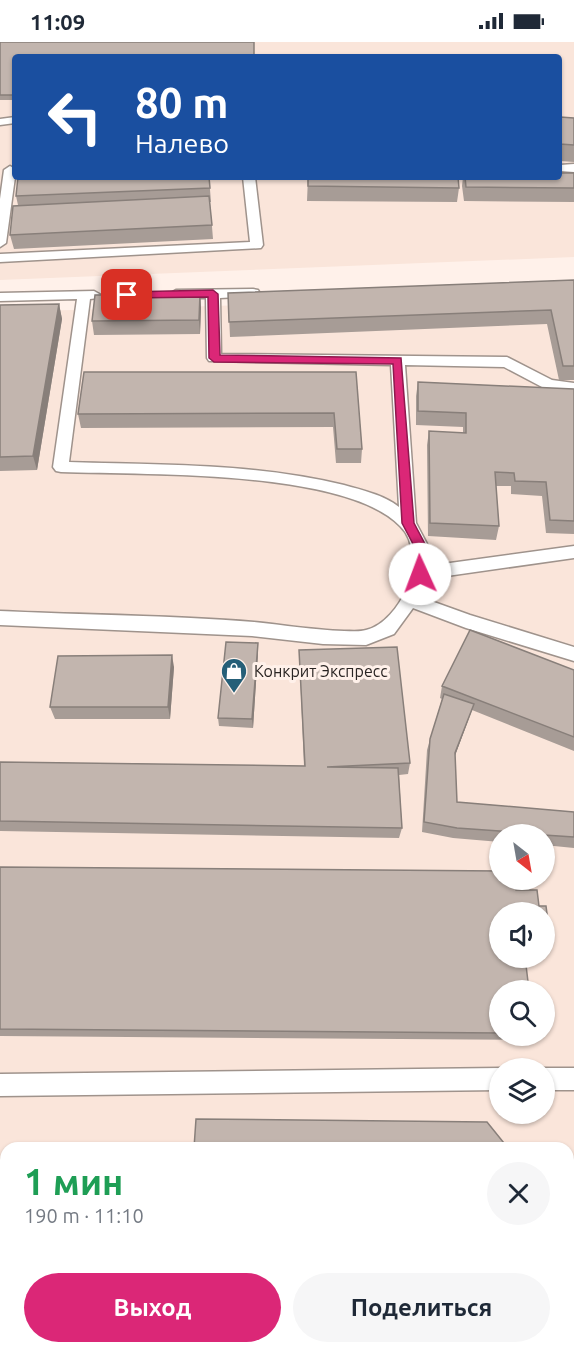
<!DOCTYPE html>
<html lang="ru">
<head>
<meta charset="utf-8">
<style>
  :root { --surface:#fff; --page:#f6f6f7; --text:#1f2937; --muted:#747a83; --accent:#db2777 }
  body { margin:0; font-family:Ubuntu,sans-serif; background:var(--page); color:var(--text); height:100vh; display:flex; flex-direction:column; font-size:22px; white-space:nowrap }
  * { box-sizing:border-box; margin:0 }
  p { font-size:20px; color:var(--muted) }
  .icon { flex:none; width:33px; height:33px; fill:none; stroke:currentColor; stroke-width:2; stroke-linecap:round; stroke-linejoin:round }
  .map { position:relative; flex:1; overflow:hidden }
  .panel { position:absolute; left:0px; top:1100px; width:574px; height:212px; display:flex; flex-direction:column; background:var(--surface); border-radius:18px 18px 0 0; box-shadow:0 2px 4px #0004 }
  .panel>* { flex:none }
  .guide { position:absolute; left:12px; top:12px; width:550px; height:126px; border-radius:6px; box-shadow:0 2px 4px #0004; background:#1a4fa0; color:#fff; overflow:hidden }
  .needle { width:39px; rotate:149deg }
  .buttons { position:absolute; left:489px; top:782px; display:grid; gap:12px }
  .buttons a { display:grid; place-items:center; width:66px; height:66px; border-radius:50%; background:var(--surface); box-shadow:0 2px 4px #0004; font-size:30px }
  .pin { position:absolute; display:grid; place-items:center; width:51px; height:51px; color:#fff; margin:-26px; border-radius:12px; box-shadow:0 3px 9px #0006 }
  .me { position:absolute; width:66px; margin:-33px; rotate:358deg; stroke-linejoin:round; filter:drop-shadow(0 0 4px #0008) }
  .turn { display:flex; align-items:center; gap:21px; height:126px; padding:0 24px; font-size:27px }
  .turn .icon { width:78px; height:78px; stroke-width:2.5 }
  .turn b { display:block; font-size:42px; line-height:51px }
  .round { display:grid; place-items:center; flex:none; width:63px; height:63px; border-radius:32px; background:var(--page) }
  .summary { display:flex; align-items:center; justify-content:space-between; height:102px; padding:0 24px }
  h1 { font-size:36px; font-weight:700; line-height:45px; color:#1e9e55 }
  .primary-button { display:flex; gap:12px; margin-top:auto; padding:12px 24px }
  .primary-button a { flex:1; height:69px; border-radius:36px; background:var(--accent); color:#fff; font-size:24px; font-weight:700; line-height:69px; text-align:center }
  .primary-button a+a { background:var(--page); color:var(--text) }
  .status { display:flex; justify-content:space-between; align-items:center; height:42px; padding:0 30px; background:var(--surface); direction:ltr }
  .status svg { height:16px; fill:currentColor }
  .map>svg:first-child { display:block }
  .built { fill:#fae5da; fill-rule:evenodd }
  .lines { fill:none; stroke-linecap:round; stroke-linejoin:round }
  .lane-casing { stroke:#9f938c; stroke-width:3 }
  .lane { fill:#fff; fill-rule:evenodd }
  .wall { fill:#a79c96 }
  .shaded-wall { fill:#887f7a }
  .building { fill:#c2b5ae; stroke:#887f7a; stroke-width:1.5 }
  .route { fill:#db2777; stroke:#8e194d; stroke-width:1.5 }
  .labels { text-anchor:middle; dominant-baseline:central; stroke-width:6; stroke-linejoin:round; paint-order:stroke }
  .poi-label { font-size:16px; fill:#2a2523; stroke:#fff1ea; text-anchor:start }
</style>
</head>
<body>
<div class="status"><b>11:09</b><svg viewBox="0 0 49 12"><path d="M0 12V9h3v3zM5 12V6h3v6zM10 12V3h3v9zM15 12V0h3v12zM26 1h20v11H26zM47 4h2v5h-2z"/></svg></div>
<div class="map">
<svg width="574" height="1310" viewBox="0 0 574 1310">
  <rect width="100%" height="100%" fill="#fff1ea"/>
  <path class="built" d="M0 0H574V215L0 238ZM15 15H560V135H15Z
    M574 254V1310H0V270ZM500 792H544V837H500ZM500 870H544V915H500ZM500 948H544V993H500ZM500 1026H544V1071H500ZM6 1106H568V1305H6Z"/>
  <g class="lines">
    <g class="lane-casing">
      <path id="lane" d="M15 75V81L0 83V77Z
        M574 122V130L560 129V123Z
        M10 124 15 127V135L6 201 0 205V157L4 128Z
        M243 135H255L263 203 261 206 0 220V212L250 200Z
        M253 247 258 248 260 251 258 254 220 256 221 312 507 315 552 338 574 341V351L542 345 504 325 405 323 416 481 427 502 428 524 574 504V516L426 537 420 555 470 573 574 605V619L466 586 413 566 394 592 366 603 323 602 252 594 0 583V569C84 573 170 573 254 580 284 583 314 588 344 589 351 589 360 590 366 588 384 584 399 564 406 548 413 528 417 500 400 484 345 427 141 433 61 430L56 429 53 425 77 257 0 259V251L94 249 101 253 99 256 90 257 69 420C161 423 254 421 344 443 362 448 384 453 399 465L391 323 209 319 207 316 206 256H176L169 252 176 248Z
        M500 1026V1048L0 1054V1032Z
        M543 1026H574V1048H544Z
        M568 1168H574V1192H568Z
        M311 1305H337V1310H311Z
        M418 1305H444L445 1310H419Z"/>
    </g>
    <use href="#lane" class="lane"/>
  </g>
  <path class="wall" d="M0 0 15 15V58H0Z
    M560 75 574 76V120L560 119Z
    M574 131V160L464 159 462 144 463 135H560Z
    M209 135 211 160H210L213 197 14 207 10 193 18 163 16 154Z
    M308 135 459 146 457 160 307 159Z
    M574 238V338H559L547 282 230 295 228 251Z
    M200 252 201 266 200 292 94 293 92 279Z
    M59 262 62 277 37 428 0 429V263Z
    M356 330 362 407 361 421H336L333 385 81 386 78 372Z
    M418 340 574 347V492L546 491 542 454 511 452V444H496L499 484 496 498 428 494 427 403 429 389 463 391V385L416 383V354Z
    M258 601V610L253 686 219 684 218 676Z
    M299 608 410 721 408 732 399 733 402 786 399 796 0 789V720L304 724Z
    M174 625 170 677H55L50 665Z
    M574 628V709L472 668 455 713 457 760 574 770V806L544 803V792H500V800L453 796 422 790 427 708 442 657 440 656 442 644Z
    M0 825 500 829V837H515L516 848H537L539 864H546L549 887 544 893V870H500V915H525L529 948H500V993H532L528 998 0 994Z
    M480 1305H544V1310H480Z"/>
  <path class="shaded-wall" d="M200 252 201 266 200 292 199 278Z
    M59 262 62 277 37 428 33 414Z
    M258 601V610L253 686 252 677Z
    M172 613 174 625 170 677 168 665Z
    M474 662 470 673 452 722 455 711Z"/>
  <path class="building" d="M0 0H254V15H15V53H0Z
    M560 75 574 76V103L560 102Z
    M560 131H574V146L466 145 465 135H560Z
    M18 135H209L210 146 16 154Z
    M308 135H458L459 146 308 144Z
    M209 154 212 183 10 193 13 164Z
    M574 238V324H563L551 268 229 280 228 251Z
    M200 252 199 278 92 279 95 253Z
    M59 262 33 414 0 415V263Z
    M84 330H356L362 407H337L334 371 78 372Z
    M418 340 574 347V479L550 478 546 440 515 439 514 431 495 430 499 484 430 481 429 389 466 391V371L418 369Z
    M470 588 574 628V695L442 644Z
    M226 600 258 601 252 677 218 676Z
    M397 605 410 721 327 725 398 726 402 786 0 779V720L305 724 299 608Z
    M172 613 168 665H50L58 614Z
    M444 652 474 662 455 711 457 760 574 770V795L544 793V792L457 786 424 780 430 697Z
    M0 825 500 829V837H515L516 848H537L539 864H546L549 887H544V870H500V915H525L529 948H500V991L0 987Z
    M196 1077 487 1080 508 1106H194Z
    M0 1219H6V1305H203V1310H0Z
    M270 1305H311V1310H270Z
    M341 1305H418V1310H341Z
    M485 1305H544V1310H485Z"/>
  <path class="route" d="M213 248 218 252 220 313 401 316 414 481 425 502 424 536 420 537 414 532 413 502 402 481 393 322 214 320 209 316 208 255 127 256 122 253 127 250Z"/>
  <defs>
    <g id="shop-pin" transform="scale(1.35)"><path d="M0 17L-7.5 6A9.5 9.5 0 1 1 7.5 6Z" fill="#255f78" stroke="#fff1ea"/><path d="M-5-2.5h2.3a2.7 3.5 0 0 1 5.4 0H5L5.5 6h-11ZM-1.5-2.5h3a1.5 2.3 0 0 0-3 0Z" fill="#fff"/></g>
  </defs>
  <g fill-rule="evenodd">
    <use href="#shop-pin" x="234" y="629"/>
  </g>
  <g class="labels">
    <g class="poi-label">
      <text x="254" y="629">Конкрит Экспресс</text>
    </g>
  </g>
</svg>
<div class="buttons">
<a><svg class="needle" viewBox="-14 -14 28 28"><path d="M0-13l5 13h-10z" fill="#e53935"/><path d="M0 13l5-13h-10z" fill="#747a83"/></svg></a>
<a><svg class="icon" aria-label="sound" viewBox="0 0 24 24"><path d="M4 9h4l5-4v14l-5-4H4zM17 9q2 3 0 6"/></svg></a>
<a><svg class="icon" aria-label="search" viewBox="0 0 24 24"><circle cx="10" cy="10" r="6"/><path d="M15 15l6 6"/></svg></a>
<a><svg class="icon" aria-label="layers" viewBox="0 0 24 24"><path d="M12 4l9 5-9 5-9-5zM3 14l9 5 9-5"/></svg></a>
</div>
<div class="pin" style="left:127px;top:253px;background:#d93025"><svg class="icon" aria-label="arrive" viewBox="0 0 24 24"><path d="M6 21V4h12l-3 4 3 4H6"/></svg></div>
<svg class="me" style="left:420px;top:532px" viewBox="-20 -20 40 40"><circle r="19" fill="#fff"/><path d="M0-13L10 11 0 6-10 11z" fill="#db2777"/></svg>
<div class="guide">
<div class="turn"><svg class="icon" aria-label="left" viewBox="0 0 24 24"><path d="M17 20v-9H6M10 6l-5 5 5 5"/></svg><div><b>80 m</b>Налево</div></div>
</div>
<section class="panel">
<div class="summary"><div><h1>1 мин</h1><p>190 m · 11:10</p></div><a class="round"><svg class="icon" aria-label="close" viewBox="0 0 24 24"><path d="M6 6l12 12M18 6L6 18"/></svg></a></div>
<div class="primary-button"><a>Выход</a><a>Поделиться</a></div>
</section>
</div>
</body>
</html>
